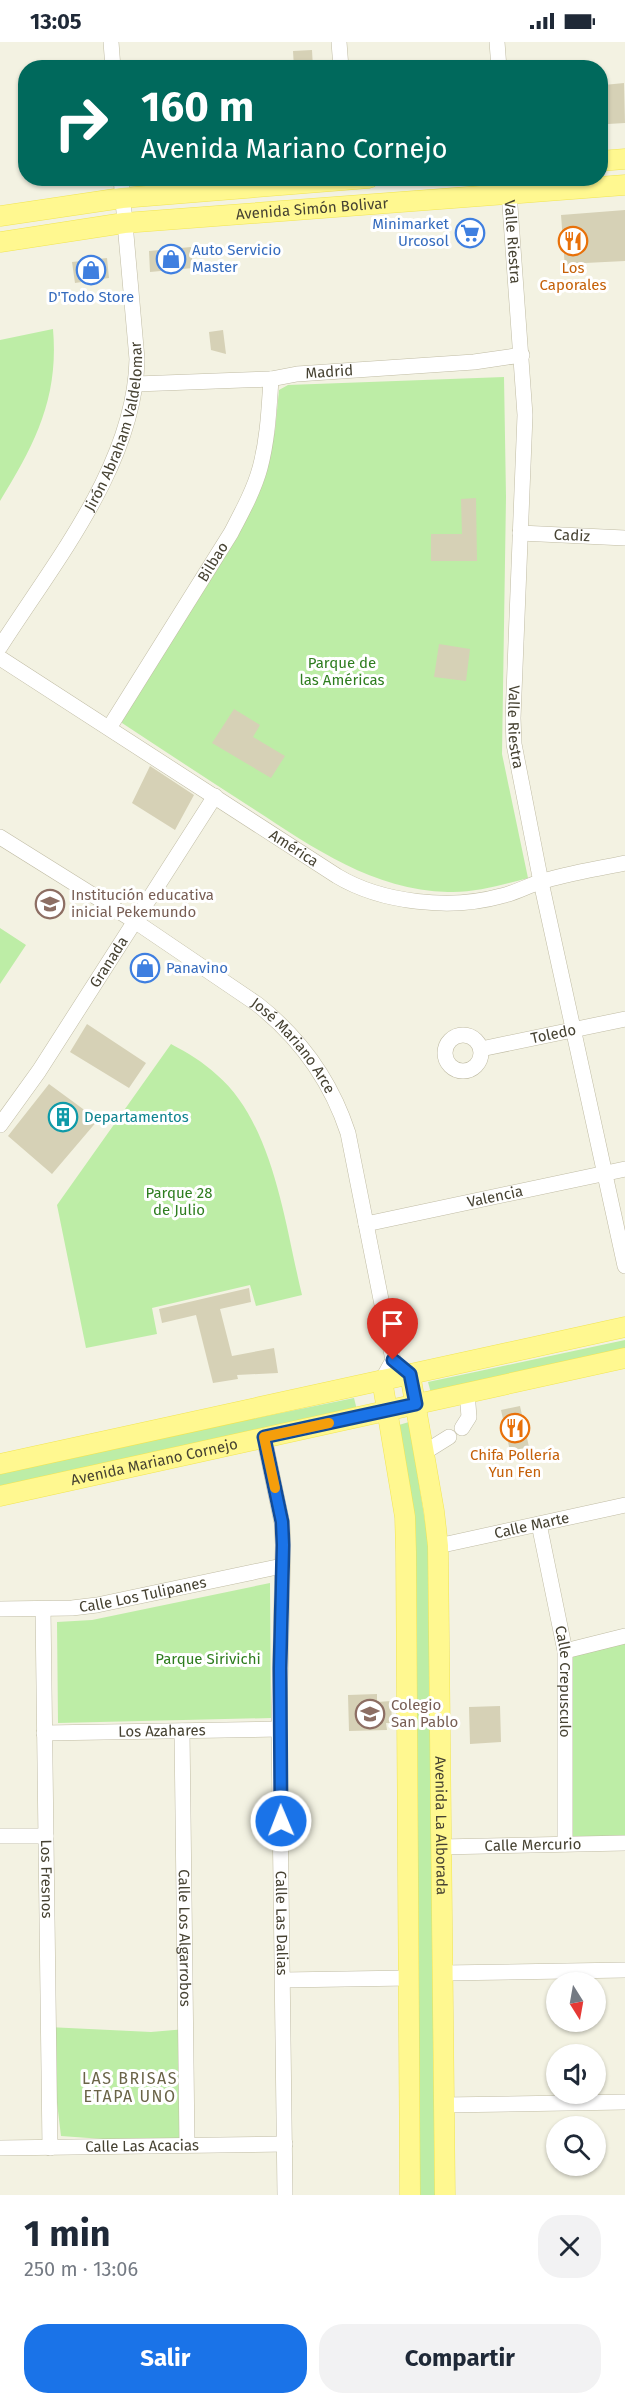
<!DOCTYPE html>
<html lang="es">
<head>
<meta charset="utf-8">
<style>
  :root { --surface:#fff; --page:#f2f2f3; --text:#1f2937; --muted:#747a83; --accent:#1a73e8 }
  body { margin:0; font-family:"Fira Sans",sans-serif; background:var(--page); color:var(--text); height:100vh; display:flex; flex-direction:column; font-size:22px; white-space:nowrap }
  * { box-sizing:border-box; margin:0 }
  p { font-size:20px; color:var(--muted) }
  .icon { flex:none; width:33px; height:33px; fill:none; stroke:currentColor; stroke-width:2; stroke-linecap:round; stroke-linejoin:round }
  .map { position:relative; height:2153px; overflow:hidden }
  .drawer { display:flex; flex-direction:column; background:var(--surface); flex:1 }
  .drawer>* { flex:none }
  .top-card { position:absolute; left:18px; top:18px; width:590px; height:126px; border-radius:24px; box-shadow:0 2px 4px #0004; background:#00695c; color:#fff; overflow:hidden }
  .needle { width:39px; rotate:169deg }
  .fabs { position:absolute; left:546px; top:1930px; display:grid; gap:12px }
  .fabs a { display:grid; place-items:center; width:60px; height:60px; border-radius:50%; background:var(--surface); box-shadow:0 2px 4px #0004; font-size:30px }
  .pin { position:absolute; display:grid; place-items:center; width:51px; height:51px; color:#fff; margin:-62px -26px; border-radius:50% 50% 50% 0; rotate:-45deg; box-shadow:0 0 6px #0007 }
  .pin .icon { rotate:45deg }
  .me { position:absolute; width:66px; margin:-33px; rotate:359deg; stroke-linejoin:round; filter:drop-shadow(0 0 4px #0008) }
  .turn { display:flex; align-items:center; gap:21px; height:126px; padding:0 24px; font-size:27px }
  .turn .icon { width:78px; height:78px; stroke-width:2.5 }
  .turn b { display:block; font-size:42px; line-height:51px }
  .round { display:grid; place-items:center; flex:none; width:63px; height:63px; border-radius:24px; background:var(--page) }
  .summary { display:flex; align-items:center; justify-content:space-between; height:102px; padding:0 24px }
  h1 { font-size:36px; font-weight:700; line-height:45px }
  .button { display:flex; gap:12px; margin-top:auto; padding:12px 24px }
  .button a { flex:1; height:69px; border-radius:24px; background:var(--accent); color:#fff; font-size:24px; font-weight:700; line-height:69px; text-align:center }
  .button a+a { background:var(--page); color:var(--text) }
  .status { display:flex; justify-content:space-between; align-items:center; height:42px; padding:0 30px; background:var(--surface); direction:ltr }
  .status svg { height:16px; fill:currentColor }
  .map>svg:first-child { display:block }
  .green { fill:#bdeda6 }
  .building { fill:#d6d1b6 }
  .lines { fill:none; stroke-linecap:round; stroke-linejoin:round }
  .minor-casing { stroke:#c0bca4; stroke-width:16 }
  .major-casing { stroke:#f1e552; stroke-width:21 }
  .minor { stroke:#fff; stroke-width:15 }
  .major { stroke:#fff890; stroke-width:20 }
  .route-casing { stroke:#114b97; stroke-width:15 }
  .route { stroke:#1a73e8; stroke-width:10 }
  .slow { stroke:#f59e0b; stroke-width:10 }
  .labels { text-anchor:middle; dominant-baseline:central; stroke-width:6; stroke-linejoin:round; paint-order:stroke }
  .street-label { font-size:15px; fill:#464232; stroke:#fff }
  .shop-label { font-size:15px; fill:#366cbe; stroke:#fff; text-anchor:start }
  .food-label { font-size:15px; fill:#c56008; stroke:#fff }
  .park-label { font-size:15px; fill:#2e7d1f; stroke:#fff }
  .education-label { font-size:15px; fill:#785e54; stroke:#fff; text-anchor:start }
  .culture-label { font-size:15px; fill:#0d838f; stroke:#fff; text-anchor:start }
  .neighbourhood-label { font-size:16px; letter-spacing:1.5px; fill:#6a6448; stroke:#fff }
</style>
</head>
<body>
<div class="status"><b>13:05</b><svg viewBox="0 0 49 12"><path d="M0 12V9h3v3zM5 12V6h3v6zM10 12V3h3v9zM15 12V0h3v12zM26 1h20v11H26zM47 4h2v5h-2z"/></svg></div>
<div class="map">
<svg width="625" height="2153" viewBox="0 0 625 2153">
  <rect width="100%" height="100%" fill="#f3f2e2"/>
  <path class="green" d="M53 287C59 356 35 402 0 459V298Z
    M504 335 506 455 502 712 528 836C502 843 475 851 448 850 371 848 311 804 249 764 206 736 164 709 122 681L123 671 261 442 275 389 279 348 288 343Z
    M0 886 26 903 0 942Z
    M171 1002C188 1011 203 1020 217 1033 274 1082 285 1184 302 1253L256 1264 250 1243 152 1266 157 1292 86 1306 57 1163Z
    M625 1298V1313L432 1355 428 1340Z
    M354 1356 358 1372 0 1450V1429Z
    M409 1380 429 1504 435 2153H416L413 1505 392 1385Z
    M270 1541 271 1676 58 1681 57 1580 92 1578Z
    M625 1594V1801L565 1802V1609Z
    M48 1985 151 1990 186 1987 187 2103 61 2094Z"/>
  <path class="building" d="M312 8 313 26H294L293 9Z
    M624 41 625 81 608 82 604 43Z
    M625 168V219L585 221V224L565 226 561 173Z
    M191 205 193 226 150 230 149 209Z
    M107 216 109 236 75 241 72 220Z
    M223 288 226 312 211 308 209 290Z
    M476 456 477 519H431V492H462L461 457Z
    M439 602 470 607 466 639 434 635Z
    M234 667 260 683 253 695 285 714 271 736 212 701Z
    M150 724 194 753 175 788 132 761Z
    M87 982 146 1021 129 1046 70 1010Z
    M49 1042 98 1078 52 1132 8 1094Z
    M249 1246 251 1260 220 1267 232 1314 274 1306 278 1331 237 1333 238 1337 213 1341 196 1273 162 1281 159 1267Z
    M520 1364 529 1405 510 1409 501 1368Z
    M377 1652V1660L391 1659 392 1681H386L387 1688 349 1689 348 1653Z
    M500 1664 501 1700 470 1702 469 1665Z"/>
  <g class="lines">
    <g class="minor-casing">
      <g id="minor">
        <path d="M111 0 113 26"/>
        <path d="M339 0 341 26"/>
        <path d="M497 0 499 26"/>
        <path id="s1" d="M508 136 525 373 513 676 514 702 541 840 625 1224"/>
        <path id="s2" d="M136 342 271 337 297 332 474 320 522 313"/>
        <path id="s3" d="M520 491 625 496"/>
        <path id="s4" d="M0 605C55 519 135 422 137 317L121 136"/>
        <path id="s5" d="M0 616 337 834C382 861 451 868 501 854 515 851 527 844 540 840 567 831 597 827 625 821"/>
        <path id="s6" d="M109 686 231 491C242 470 254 448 260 426 268 396 269 367 271 337"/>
        <path id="s7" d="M0 795 136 880 257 962C300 996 331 1039 348 1091L393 1318 382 1338"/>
        <circle cx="463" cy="1011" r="18"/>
        <path id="s8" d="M481 1007 625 977"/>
        <path id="s9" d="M0 1083 39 1029 215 754"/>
        <path id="s10" d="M366 1182 625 1127"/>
        <path d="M462 1386 469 1375 467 1350"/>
        <path id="s11" d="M264 1395 282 1481 283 1503 279 1687 285 2153"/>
        <path d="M425 1410 449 1395"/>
        <path id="s12" d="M539 1482 565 1609V1802"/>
        <path id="s13" d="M438 1504 625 1463"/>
        <path id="s14" d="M0 1567 72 1566 97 1563 282 1524"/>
        <path id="s15" d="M43 1567 50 2106"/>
        <path d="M565 1609 625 1594"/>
        <path id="s16" d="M182 1689 187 2103"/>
        <path id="s17" d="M44 1691 279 1687"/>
        <path d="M0 1794H46"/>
        <path id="s18" d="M441 1805 625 1801"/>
        <path d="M443 1931 625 1928"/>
        <path d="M283 1938 409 1936"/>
        <path d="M444 2063 625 2060"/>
        <path id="s19" d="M0 2106 285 2102"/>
      </g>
    </g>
    <g class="major-casing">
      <g id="major">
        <path d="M600 119 625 117"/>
        <path d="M0 174 122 156 369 136"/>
        <path id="s20" d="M0 200 124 181 625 143"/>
        <path id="s21" d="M410 1332 434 1469 438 1504 445 2153"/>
        <path d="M382 1338 405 1475 406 1510 410 2153"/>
        <path d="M0 1422 625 1285"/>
        <path id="s22" d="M0 1454 625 1316"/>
      </g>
    </g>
    <use href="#minor" class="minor"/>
    <use href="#major" class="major"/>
  </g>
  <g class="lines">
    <g class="route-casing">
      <path id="route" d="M281 1779 280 1626 283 1503 282 1480 264 1395 416 1362 410 1332 393 1318"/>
    </g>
    <use href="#route" class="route"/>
    <path class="slow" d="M275 1446 264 1395 329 1381"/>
  </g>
  <defs>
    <g id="supermarket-ring" transform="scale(1.5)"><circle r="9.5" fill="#fff" stroke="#3f7fe0" stroke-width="1.5"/><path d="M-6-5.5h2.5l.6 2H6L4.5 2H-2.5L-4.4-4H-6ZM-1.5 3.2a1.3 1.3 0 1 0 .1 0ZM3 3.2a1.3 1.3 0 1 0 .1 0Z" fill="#3f7fe0"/></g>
    <g id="restaurant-ring" transform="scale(1.5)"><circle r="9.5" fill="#fff" stroke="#e8710a" stroke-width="1.5"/><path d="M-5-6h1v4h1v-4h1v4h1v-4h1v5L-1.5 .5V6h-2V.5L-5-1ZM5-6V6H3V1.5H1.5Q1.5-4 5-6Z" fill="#e8710a"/></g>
    <g id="shop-ring" transform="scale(1.5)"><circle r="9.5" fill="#fff" stroke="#3f7fe0" stroke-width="1.5"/><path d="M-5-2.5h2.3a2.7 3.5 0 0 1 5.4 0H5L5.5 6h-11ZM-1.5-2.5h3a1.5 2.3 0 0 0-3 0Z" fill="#3f7fe0"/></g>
    <g id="school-ring" transform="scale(1.5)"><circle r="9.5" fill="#fff" stroke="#8d6e63" stroke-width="1.5"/><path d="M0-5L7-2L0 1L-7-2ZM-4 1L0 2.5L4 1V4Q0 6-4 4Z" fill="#8d6e63"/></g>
    <g id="building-ring" transform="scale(1.5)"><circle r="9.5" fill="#fff" stroke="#0f9aa8" stroke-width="1.5"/><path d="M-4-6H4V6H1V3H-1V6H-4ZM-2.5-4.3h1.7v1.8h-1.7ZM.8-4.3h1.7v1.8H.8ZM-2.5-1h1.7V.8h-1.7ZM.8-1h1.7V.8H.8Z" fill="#0f9aa8"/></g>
  </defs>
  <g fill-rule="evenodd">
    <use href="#supermarket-ring" x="470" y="191"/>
    <use href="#restaurant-ring" x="573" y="199"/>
    <use href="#shop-ring" x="171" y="217"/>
    <use href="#shop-ring" x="91" y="228"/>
    <use href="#school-ring" x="50" y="862"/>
    <use href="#shop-ring" x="145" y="926"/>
    <use href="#building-ring" x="63" y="1075"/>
    <use href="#restaurant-ring" x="515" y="1386"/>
    <use href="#school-ring" x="370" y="1672"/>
  </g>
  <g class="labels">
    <g class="street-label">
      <text stroke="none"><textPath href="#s20" startOffset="314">Avenida Simón Bolivar</textPath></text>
      <text stroke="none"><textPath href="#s1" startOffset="64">Valle Riestra</textPath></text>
      <text stroke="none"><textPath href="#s2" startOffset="194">Madrid</textPath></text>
      <text stroke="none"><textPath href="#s4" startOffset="252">Jirón Abraham Valdelomar</textPath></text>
      <text stroke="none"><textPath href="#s3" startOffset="52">Cadiz</textPath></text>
      <text stroke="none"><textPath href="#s6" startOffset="196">Bilbao</textPath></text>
      <text stroke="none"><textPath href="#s1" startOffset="550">Valle Riestra</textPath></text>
      <text stroke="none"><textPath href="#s5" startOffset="350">América</textPath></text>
      <text stroke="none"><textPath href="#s9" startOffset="196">Granada</textPath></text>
      <text stroke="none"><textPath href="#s8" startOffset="74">Toledo</textPath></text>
      <text stroke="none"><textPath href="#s7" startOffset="362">José Mariano Arce</textPath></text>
      <text stroke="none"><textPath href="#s10" startOffset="132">Valencia</textPath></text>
      <text stroke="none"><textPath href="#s22" startOffset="158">Avenida Mariano Cornejo</textPath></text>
      <text stroke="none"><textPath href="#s13" startOffset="96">Calle Marte</textPath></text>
      <text stroke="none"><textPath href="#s14" startOffset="144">Calle Los Tulipanes</textPath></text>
      <text stroke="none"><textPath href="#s12" startOffset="160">Calle Crepusculo</textPath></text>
      <text stroke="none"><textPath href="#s17" startOffset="118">Los Azahares</textPath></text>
      <text stroke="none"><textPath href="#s21" startOffset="454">Avenida La Alborada</textPath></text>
      <text stroke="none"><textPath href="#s18" startOffset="92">Calle Mercurio</textPath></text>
      <text stroke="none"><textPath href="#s15" startOffset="270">Los Fresnos</textPath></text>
      <text stroke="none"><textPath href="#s11" startOffset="488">Calle Las Dalias</textPath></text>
      <text stroke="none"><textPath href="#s16" startOffset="207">Calle Los Algarrobos</textPath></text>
      <text stroke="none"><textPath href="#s19" startOffset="142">Calle Las Acacias</textPath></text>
    </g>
    <g class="shop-label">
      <text x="449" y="182" text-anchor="end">Minimarket<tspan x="449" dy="17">Urcosol</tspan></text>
      <text x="192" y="208">Auto Servicio<tspan x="192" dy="17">Master</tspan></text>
      <text x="91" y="255" text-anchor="middle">D'Todo Store</text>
      <text x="166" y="926">Panavino</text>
    </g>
    <g class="food-label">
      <text x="573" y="226">Los<tspan x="573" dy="17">Caporales</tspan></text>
      <text x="515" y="1413">Chifa Pollería<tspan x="515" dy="17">Yun Fen</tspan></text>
    </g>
    <g class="park-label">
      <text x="342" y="621">Parque de<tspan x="342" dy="17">las Américas</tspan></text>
      <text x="179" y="1151">Parque 28<tspan x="179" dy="17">de Julio</tspan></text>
      <text x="208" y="1617">Parque Sirivichi</text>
    </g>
    <g class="education-label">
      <text x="71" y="853">Institución educativa<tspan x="71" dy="17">inicial Pekemundo</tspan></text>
      <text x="391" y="1663">Colegio<tspan x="391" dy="17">San Pablo</tspan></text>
    </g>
    <g class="culture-label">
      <text x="84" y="1075">Departamentos</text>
    </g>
    <g class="neighbourhood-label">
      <text x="130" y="2036">LAS BRISAS<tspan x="130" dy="18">ETAPA UNO</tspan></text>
    </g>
  </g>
</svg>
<div class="fabs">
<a><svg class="needle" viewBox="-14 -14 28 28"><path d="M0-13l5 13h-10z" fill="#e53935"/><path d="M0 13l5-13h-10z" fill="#747a83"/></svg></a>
<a><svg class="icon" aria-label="sound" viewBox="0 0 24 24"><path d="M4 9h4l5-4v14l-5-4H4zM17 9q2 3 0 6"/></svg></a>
<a><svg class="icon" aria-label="search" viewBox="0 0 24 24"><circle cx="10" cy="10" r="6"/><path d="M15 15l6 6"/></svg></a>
</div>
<div class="pin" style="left:393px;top:1318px;background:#d93025"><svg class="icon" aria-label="arrive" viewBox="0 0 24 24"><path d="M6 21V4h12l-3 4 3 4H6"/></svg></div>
<svg class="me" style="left:281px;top:1779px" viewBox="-20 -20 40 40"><circle r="17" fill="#1a73e8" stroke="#fff" stroke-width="3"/><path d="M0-11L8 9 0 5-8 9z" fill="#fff"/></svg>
<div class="top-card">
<div class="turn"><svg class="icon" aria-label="right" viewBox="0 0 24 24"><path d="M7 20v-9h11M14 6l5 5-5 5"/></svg><div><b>160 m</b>Avenida Mariano Cornejo</div></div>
</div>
</div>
<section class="drawer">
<div class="summary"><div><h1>1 min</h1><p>250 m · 13:06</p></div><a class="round"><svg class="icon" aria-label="close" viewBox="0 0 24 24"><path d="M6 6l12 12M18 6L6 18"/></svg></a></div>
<div class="button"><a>Salir</a><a>Compartir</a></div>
</section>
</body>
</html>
